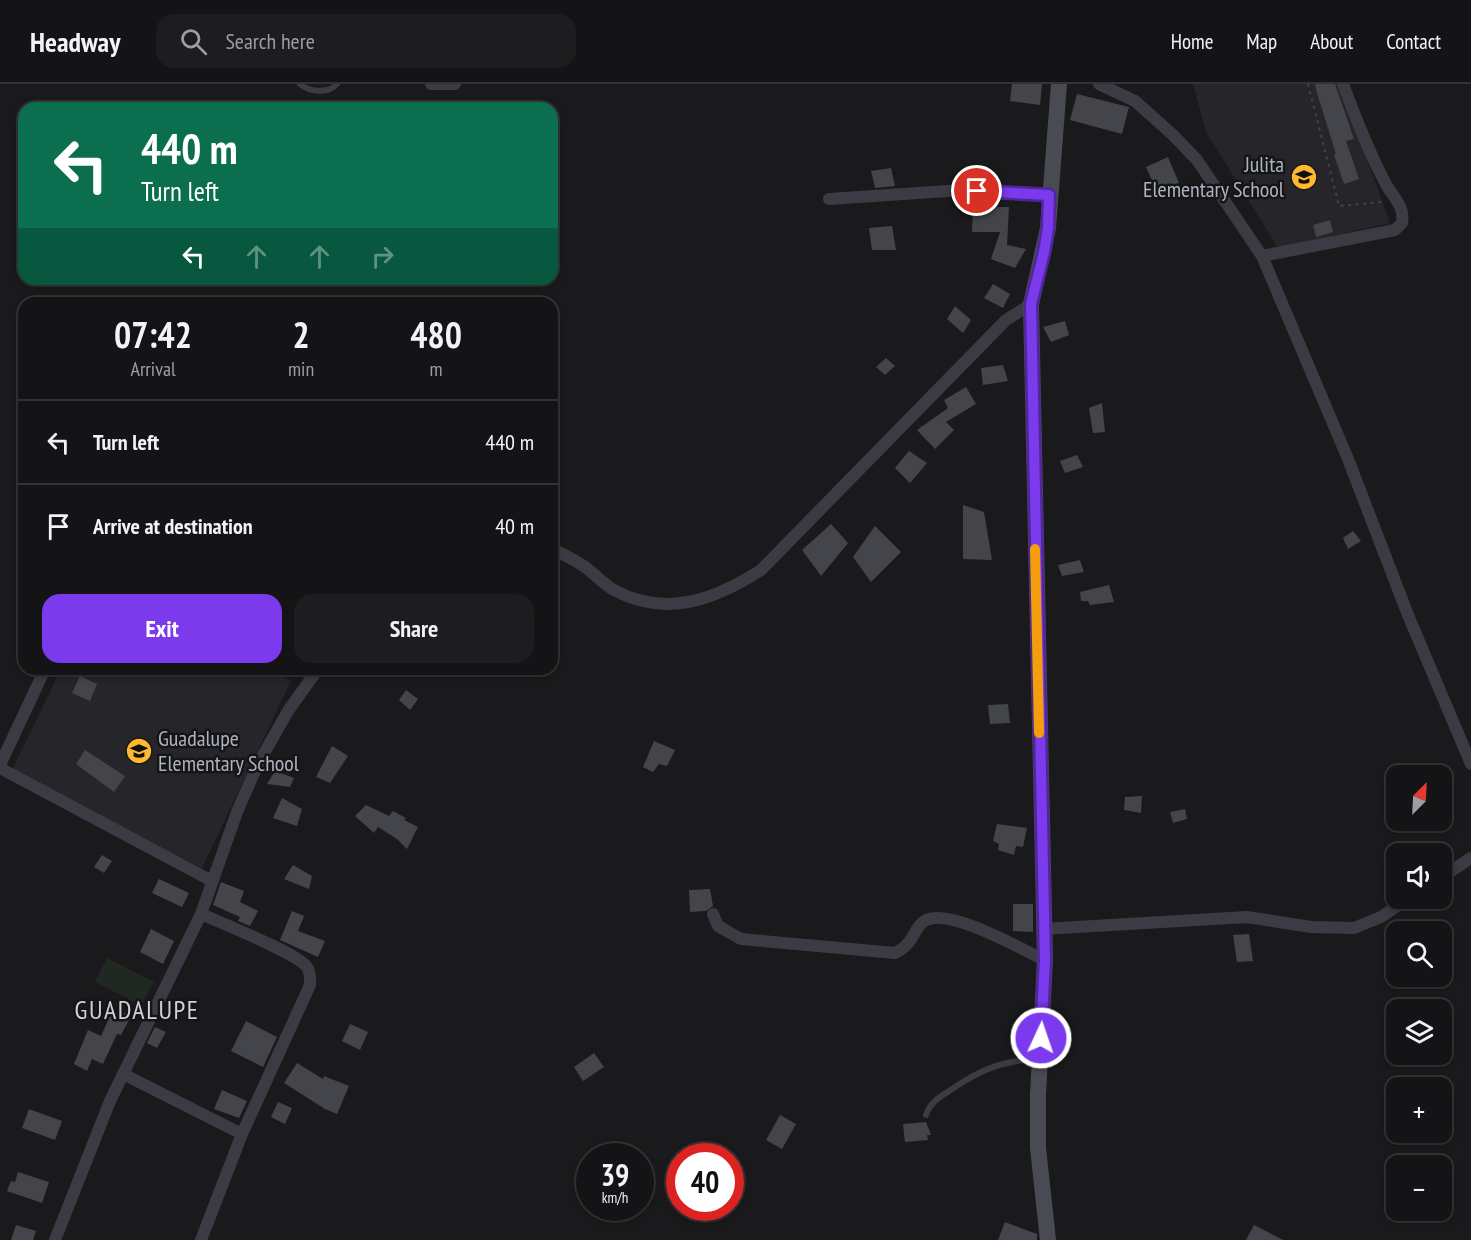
<!DOCTYPE html>
<html lang="en">
<head>
<meta charset="utf-8">
<style>
  :root { --surface:#141416; --page:#1d1d1f; --text:#f1f3f6; --muted:#9d9ea1; --line:#333335; --accent:#7c3aed }
  body { margin:0; font-family:"PT Sans Narrow",sans-serif; background:var(--page); color:var(--text); height:100vh; display:flex; flex-direction:column; font-size:22px; white-space:nowrap }
  * { box-sizing:border-box; margin:0 }
  p { font-size:20px; color:var(--muted) }
  .icon { flex:none; width:33px; height:33px; fill:none; stroke:currentColor; stroke-width:2; stroke-linecap:round; stroke-linejoin:round }
  .map { position:relative; flex:1; overflow:hidden }
  .details { position:absolute; left:18px; top:213px; width:540px; height:378px; display:flex; flex-direction:column; background:var(--surface); border-radius:18px; box-shadow:0 3px 9px #0003,0 0 0 2px var(--line) }
  .details>* { flex:none }
  .banner { position:absolute; left:18px; top:18px; width:540px; height:183px; border-radius:18px; box-shadow:0 3px 9px #0003,0 0 0 2px var(--line); background:#0b6e4f; color:#fff; overflow:hidden }
  .needle { width:39px; rotate:24deg }
  .fabs { position:absolute; left:1386px; top:681px; display:grid; gap:12px }
  .fabs a { display:grid; place-items:center; width:66px; height:66px; border-radius:12px; background:var(--surface); box-shadow:0 3px 9px #0003,0 0 0 2px var(--line); font-size:30px }
  .speed { position:absolute; left:576px; top:1059px; display:flex; gap:12px; font-size:30px; font-weight:700; text-align:center }
  .speed>* { display:grid; place-content:center; width:78px; height:78px; border-radius:50%; background:var(--surface); box-shadow:0 3px 9px #0003,0 0 0 2px var(--line); line-height:1 }
  .speed small { font-size:15px; font-weight:400 }
  .speed .limit { border:9px solid #d22; background:#fff; color:#111 }
  .pin { position:absolute; display:grid; place-items:center; width:51px; height:51px; color:#fff; margin:-26px; border:3px solid #fff; border-radius:50%; box-shadow:0 2px 6px #0007 }
  .me { position:absolute; width:66px; margin:-33px; rotate:3deg; stroke-linejoin:round; filter:drop-shadow(0 0 4px #0008) }
  .turn { display:flex; align-items:center; gap:21px; height:126px; padding:0 24px; font-size:27px }
  .turn .icon { width:78px; height:78px; stroke-width:2.5 }
  .turn b { display:block; font-size:42px; line-height:51px }
  .lanes { display:flex; align-items:center; height:57px; padding:0 24px; background:#0003; justify-content:center; gap:30px; direction:ltr }
  .lanes .off { opacity:.35 }
  .eta { display:flex; justify-content:space-evenly; align-items:center; height:102px; text-align:center }
  .eta b { font-size:36px; font-weight:700; line-height:42px }
  .button { display:flex; gap:12px; margin-top:auto; padding:12px 24px }
  .button a { flex:1; height:69px; border-radius:18px; background:var(--accent); color:#fff; font-size:24px; font-weight:700; line-height:69px; text-align:center }
  .button a+a { background:var(--page); color:var(--text) }
  ul { padding:0; list-style:none }
  li { display:flex; align-items:center; gap:18px; height:84px; padding:0 24px; border-top:2px solid var(--line) }
  li div { flex:1 }
  li b { display:block; font-size:22px }
  li em { font-style:normal }
  header { display:flex; align-items:center; gap:36px; box-sizing:border-box; height:84px; padding:0 30px; background:var(--surface); border-bottom:2px solid var(--line) }
  header strong { font-size:28px }
  nav { display:flex; gap:33px; margin-inline-start:auto; font-size:21px }
  .search { width:420px; height:54px; background:var(--page); display:flex; align-items:center; gap:15px; box-sizing:border-box; padding:0 21px; border-radius:18px; color:var(--muted); font-size:22px }
  .map>svg:first-child { display:block }
  .built { fill:#26262a }
  .green { fill:#202921 }
  .building { fill:#44454a }
  .lines { fill:none; stroke-linecap:round; stroke-linejoin:round }
  .path { stroke:#41434a; stroke-width:2; stroke-dasharray:3 4.5; stroke-linecap:butt }
  .lane { stroke:#3b3c43; stroke-width:6 }
  .street { stroke:#3b3c43; stroke-width:12 }
  .secondary { stroke:#494b53; stroke-width:16 }
  .route-casing { stroke:#51269a; stroke-width:15 }
  .route { stroke:#7c3aed; stroke-width:10 }
  .slow { stroke:#f59e0b; stroke-width:10 }
  .labels { text-anchor:middle; dominant-baseline:central; stroke-width:5; stroke-linejoin:round; paint-order:stroke }
  .poi-label { font-size:22px; fill:#acb2be; stroke:#151518; text-anchor:end }
  .quarter-label { font-size:26px; letter-spacing:1.5px; fill:#ced1d9; stroke:#151518 }
</style>
</head>
<body>
<header>
<strong>Headway</strong>
<div class="search"><svg class="icon" aria-label="search" viewBox="0 0 24 24"><circle cx="10" cy="10" r="6"/><path d="M15 15l6 6"/></svg>Search here</div>
<nav><a>Home</a><a>Map</a><a>About</a><a>Contact</a></nav>
</header>
<div class="map">
<svg width="1471" height="1156" viewBox="0 0 1471 1156">
  <rect width="100%" height="100%" fill="#1a1a1d"/>
  <path class="built" d="M1193 0H1340L1390 139 1278 164 1206 48Z
    M61 585H267L291 597 202 784 11 688Z"/>
  <path class="green" d="M107 874 154 898 141 921 95 898Z"/>
  <path class="building" d="M1012 0H1042L1040 21 1010 17Z
    M1315 0H1335L1354 55 1346 57 1359 95 1344 100 1334 71 1336 70 1317 9Z
    M1077 10 1129 23 1122 50 1070 36Z
    M1168 73 1179 99 1157 108 1146 83Z
    M891 84 895 102 875 104 871 87Z
    M973 123H1009L1007 161 1026 165 1015 184 991 175 1000 148H972Z
    M1330 136 1333 148 1316 153 1313 141Z
    M892 142 896 166H872L869 144Z
    M993 200 1010 210 1003 224 984 214Z
    M955 222 971 236 963 249 947 235Z
    M1065 237 1069 251 1051 258 1043 243Z
    M886 274 895 282 885 291 876 283Z
    M1003 281 1008 297 983 301 981 284Z
    M966 303 976 320 946 338 954 346 935 365 917 346 948 324 944 316Z
    M1102 319 1105 348 1093 349 1089 324Z
    M909 367 927 379 910 399 895 384Z
    M1077 371 1083 383 1065 389 1060 377Z
    M963 421 984 428 992 476 963 475Z
    M831 440 848 459 821 492 802 466Z
    M875 442 901 468 871 498 853 473Z
    M1353 447 1361 457 1348 465 1343 454Z
    M1080 476 1084 488 1062 492 1058 481Z
    M1109 501 1114 518 1090 521 1088 517H1081L1080 508Z
    M80 592 97 600 90 617 72 609Z
    M406 606 418 615 410 626 399 616Z
    M1008 620 1010 639 990 640 988 621Z
    M654 657 675 666 667 682 659 680 653 688 643 683Z
    M332 662 348 672 330 699 316 693Z
    M85 666 125 692 114 708 76 680Z
    M275 687 294 694 290 703 267 700Z
    M1142 712 1141 729 1124 726 1125 713Z
    M282 714 302 725 297 742 273 734Z
    M366 721 389 732 393 727 406 734 404 736 418 743 407 765 397 755 378 743 374 749 355 732Z
    M1185 725 1187 735 1173 739 1170 728Z
    M997 740 1027 744 1023 763 1016 762 1014 771 998 766 999 760 993 757Z
    M102 771 112 777 104 789 94 783Z
    M293 781 312 792 309 805 284 795Z
    M159 795 189 809 182 823 152 809Z
    M221 798 244 807 240 818 258 827 250 842 238 837 240 833 213 821Z
    M710 805 713 822 706 827 690 828 689 806Z
    M1013 820H1033V848L1013 847Z
    M292 827 304 832 298 847 325 857 318 873 280 856Z
    M151 845 174 857 163 880 140 868Z
    M1249 850 1253 877 1237 878 1233 851Z
    M120 927 131 932 121 951 117 950 103 980 92 975 87 987 74 980 88 946 101 952 110 932 116 935Z
    M246 937 277 953 263 983 231 967Z
    M350 940 368 948 360 966 342 957Z
    M155 943 166 948 157 964 147 959Z
    M594 969 604 983 583 997 574 983Z
    M297 979 323 995 324 992 349 1002 337 1030 325 1025 284 999Z
    M222 1006 247 1017 239 1034 214 1025Z
    M278 1018 292 1024 285 1040 271 1033Z
    M29 1025 62 1037 55 1056 22 1044Z
    M780 1031 796 1040 782 1065 766 1056Z
    M926 1038 931 1051H927L928 1056 905 1058 903 1040Z
    M18 1088 49 1098 42 1119 7 1107 11 1097 15 1098Z
    M1005 1138 1037 1150V1156H998Z
    M16 1141 36 1147 33 1156H11Z
    M1254 1141 1283 1156H1246Z"/>
  <g class="lines">
    <path class="path" d="M1308 0 1339 122 1382 118"/>
    <path class="lane" d="M300 0C309 8 329 10 337 0
      M926 1031C930 1018 940 1013 952 1005 983 984 1001 978 1039 974"/>
    <path class="street" d="M431 0H455
      M1099 0 1135 17 1173 51 1197 76 1262 172 1348 375 1408 531 1471 680
      M829 115 963 106 1049 111
      M1262 172 1395 146 1402 139C1405 124 1395 115 1387 102 1369 69 1356 35 1343 0
      M552 465C563 470 575 476 585 483 595 490 603 500 614 506 666 534 714 516 761 486L1006 236 1031 220
      M0 681 45 585
      M0 684 212 797
      M1442 793 1471 774
      M201 830C221 839 297 869 307 883 311 889 310 895 310 901L242 1050 201 1156
      M713 830 718 842 741 855 895 869C915 860 913 843 926 836 951 824 1020 865 1045 876
      M1043 845 1247 833 1311 843 1354 844 1381 833 1409 814
      M123 990 242 1050
      M55 1156 110 1017 201 830 237 728 258 680 288 627 318 585"/>
    <path class="secondary" d="M1048 1156 1038 1064V1011L1045 876 1031 220 1048 144 1059 0"/>
  </g>
  <g class="lines">
    <g class="route-casing">
      <path id="route" d="M977 107 1049 111 1048 144 1044 168 1031 220 1045 876 1041 954"/>
    </g>
    <use href="#route" class="route"/>
    <path class="slow" d="M1035 465 1039 649"/>
  </g>
  <defs>
    <g id="school-disc" transform="scale(1.35)"><circle r="9.5" fill="#ffb931" stroke="#151518"/><path d="M0-5L7-2L0 1L-7-2ZM-4 1L0 2.5L4 1V4Q0 6-4 4Z" fill="#111"/></g>
  </defs>
  <g fill-rule="evenodd">
    <use href="#school-disc" x="1304" y="93"/>
    <use href="#school-disc" x="139" y="667"/>
  </g>
  <g class="labels">
    <g class="poi-label">
      <text x="1284" y="80">Julita<tspan x="1284" dy="25">Elementary School</tspan></text>
      <text x="158" y="654" text-anchor="start">Guadalupe<tspan x="158" dy="25">Elementary School</tspan></text>
    </g>
    <g class="quarter-label">
      <text x="137" y="925">GUADALUPE</text>
    </g>
  </g>
</svg>
<div class="fabs">
<a><svg class="needle" viewBox="-14 -14 28 28"><path d="M0-13l5 13h-10z" fill="#e53935"/><path d="M0 13l5-13h-10z" fill="#9d9ea1"/></svg></a>
<a><svg class="icon" aria-label="sound" viewBox="0 0 24 24"><path d="M4 9h4l5-4v14l-5-4H4zM17 9q2 3 0 6"/></svg></a>
<a><svg class="icon" aria-label="search" viewBox="0 0 24 24"><circle cx="10" cy="10" r="6"/><path d="M15 15l6 6"/></svg></a>
<a><svg class="icon" aria-label="layers" viewBox="0 0 24 24"><path d="M12 4l9 5-9 5-9-5zM3 14l9 5 9-5"/></svg></a>
<a>+</a>
<a>−</a>
</div>
<div class="speed"><div>39<small>km/h</small></div><div class="limit">40</div></div>
<div class="pin" style="left:977px;top:107px;background:#d93025"><svg class="icon" aria-label="arrive" viewBox="0 0 24 24"><path d="M6 21V4h12l-3 4 3 4H6"/></svg></div>
<svg class="me" style="left:1041px;top:954px" viewBox="-20 -20 40 40"><circle r="17" fill="#7c3aed" stroke="#fff" stroke-width="3"/><path d="M0-11L8 9 0 5-8 9z" fill="#fff"/></svg>
<div class="banner">
<div class="turn"><svg class="icon" aria-label="left" viewBox="0 0 24 24"><path d="M17 20v-9H6M10 6l-5 5 5 5"/></svg><div><b>440 m</b>Turn left</div></div>
<div class="lanes"><svg class="icon" aria-label="left" viewBox="0 0 24 24"><path d="M17 20v-9H6M10 6l-5 5 5 5"/></svg><svg class="icon off" aria-label="ahead" viewBox="0 0 24 24"><path d="M12 20V5M6 11l6-6 6 6"/></svg><svg class="icon off" aria-label="ahead" viewBox="0 0 24 24"><path d="M12 20V5M6 11l6-6 6 6"/></svg><svg class="icon off" aria-label="right" viewBox="0 0 24 24"><path d="M7 20v-9h11M14 6l5 5-5 5"/></svg></div>
</div>
<section class="details">
<div class="eta">
<div><b>07:42</b><p>Arrival</p></div>
<div><b>2</b><p>min</p></div>
<div><b>480</b><p>m</p></div>
</div>
<ul>
<li><svg class="icon" aria-label="left" viewBox="0 0 24 24"><path d="M17 20v-9H6M10 6l-5 5 5 5"/></svg><div><b>Turn left</b></div><em>440 m</em></li>
<li><svg class="icon" aria-label="arrive" viewBox="0 0 24 24"><path d="M6 21V4h12l-3 4 3 4H6"/></svg><div><b>Arrive at destination</b></div><em>40 m</em></li>
</ul>
<div class="button"><a>Exit</a><a>Share</a></div>
</section>
</div>
</body>
</html>
